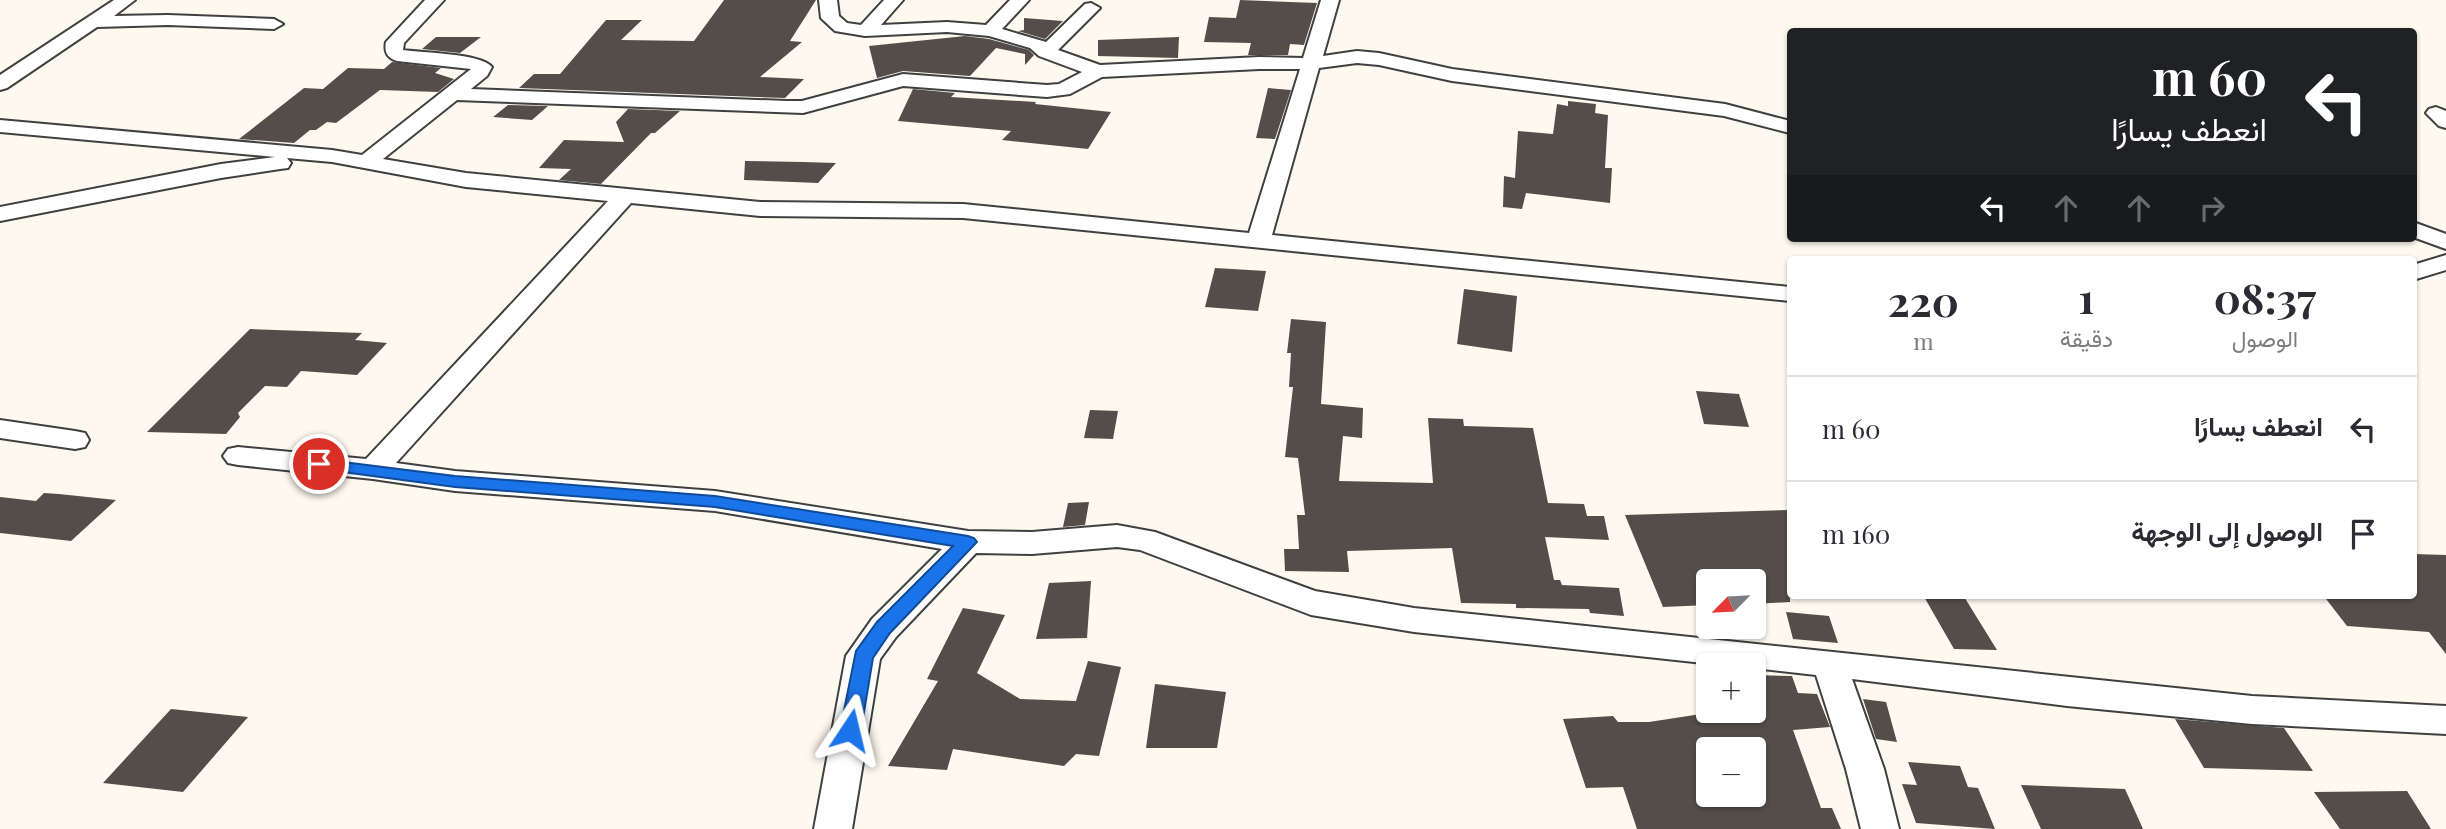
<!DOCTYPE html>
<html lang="ar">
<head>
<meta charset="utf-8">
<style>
  :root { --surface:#fff; --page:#f2f2f3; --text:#2b2b33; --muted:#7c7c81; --line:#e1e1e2 }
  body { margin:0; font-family:"Playfair Display",Vazirmatn,serif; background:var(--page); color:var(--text); direction:rtl; height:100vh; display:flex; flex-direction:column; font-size:26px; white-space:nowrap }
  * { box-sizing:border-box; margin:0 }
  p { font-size:23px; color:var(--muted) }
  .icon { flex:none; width:38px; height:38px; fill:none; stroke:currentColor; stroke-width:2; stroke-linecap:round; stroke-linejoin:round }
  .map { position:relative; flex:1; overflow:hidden; direction:ltr }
  .panel { position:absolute; left:1787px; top:256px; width:630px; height:343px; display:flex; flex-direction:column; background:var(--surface); border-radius:7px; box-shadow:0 2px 5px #0004; direction:rtl }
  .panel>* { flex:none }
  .top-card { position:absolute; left:1787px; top:28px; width:630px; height:214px; border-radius:7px; box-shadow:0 2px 5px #0004; direction:rtl; background:#202124; color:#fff; overflow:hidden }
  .needle { width:46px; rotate:246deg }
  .controls { position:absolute; left:1696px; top:569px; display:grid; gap:14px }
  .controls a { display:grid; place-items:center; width:70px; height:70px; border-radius:7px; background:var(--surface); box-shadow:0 2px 5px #0004; font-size:35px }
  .pin { position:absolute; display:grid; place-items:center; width:60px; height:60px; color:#fff; margin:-30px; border:4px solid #fff; border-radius:50%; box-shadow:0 2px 7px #0007 }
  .me { position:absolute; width:77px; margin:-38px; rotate:10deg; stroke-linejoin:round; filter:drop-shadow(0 0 5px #0008) }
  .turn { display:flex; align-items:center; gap:24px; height:147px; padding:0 35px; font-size:32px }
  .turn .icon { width:91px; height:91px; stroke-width:2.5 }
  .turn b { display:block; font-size:49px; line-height:60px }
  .lanes { display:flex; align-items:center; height:66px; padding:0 35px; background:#0003; justify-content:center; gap:35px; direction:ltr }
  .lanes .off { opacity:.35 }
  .eta { display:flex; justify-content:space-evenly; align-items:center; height:119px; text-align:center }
  .eta b { font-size:42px; font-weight:700; line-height:49px }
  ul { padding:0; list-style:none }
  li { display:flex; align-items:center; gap:21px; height:105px; padding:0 35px; border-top:2px solid var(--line) }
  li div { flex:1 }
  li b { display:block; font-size:26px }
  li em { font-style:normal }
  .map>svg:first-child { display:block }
  .building { fill:#554d4a; fill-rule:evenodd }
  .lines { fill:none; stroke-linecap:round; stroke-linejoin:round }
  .minor-casing { stroke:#404040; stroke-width:4 }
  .minor { fill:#fff; fill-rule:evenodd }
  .route { fill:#1a73e8; stroke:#114b97; stroke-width:2 }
</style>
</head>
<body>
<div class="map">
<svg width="2446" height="829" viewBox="0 0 2446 829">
  <rect width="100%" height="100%" fill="#fef9ee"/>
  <path class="building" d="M724 0H816L790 41 802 42 760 77 804 79 785 98 519 88 534 74H560L606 20H642L621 40 694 41Z
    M1240 0 1317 3 1304 45 1290 44 1288 55H1248L1251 43 1204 42 1209 17 1236 18Z
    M1024 18 1063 21 1045 39 1018 31 1024 30Z
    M965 36 989 39 1029 50 1034 55 1025 65V54L996 48 970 76 903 71 877 78 869 46Z
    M436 37H481L460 53 422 49Z
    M1179 37 1178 58 1098 56V40Z
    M392 62 441 68 435 73 454 79 438 92 380 90 336 123 327 122 316 130H310L294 143 239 139 304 88 323 89 348 68 384 69Z
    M1268 88 1291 90 1275 139 1256 138Z
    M913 89 955 93 951 97 1036 102 1035 104 1111 112 1088 149 1002 140 1011 131 898 121Z
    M1568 101 1596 104 1595 113 1608 115 1605 168H1612L1610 203 1526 193 1522 209 1503 207 1504 176 1515 178 1518 131 1553 134 1557 104 1568 106Z
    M508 105 548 106 532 120 493 117Z
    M628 109 680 111 655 133H651L601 184 559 180 571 169 539 168 564 140 624 142 616 122Z
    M745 161 803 162 836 163 818 183 744 180Z
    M1215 268 1266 271 1258 311 1205 307Z
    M1464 289 1517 296 1512 352 1457 344Z
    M1291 319 1326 322 1321 404 1363 408 1362 438 1343 436 1339 481 1433 483 1428 418 1463 419 1464 426 1533 428 1548 503 1584 504 1587 516H1604L1609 540 1545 537 1554 580H1560L1562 585 1619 588 1624 616 1590 613 1589 609 1516 608V604L1461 603 1452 548 1347 551 1349 572 1285 571 1284 549H1299L1297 515H1305L1298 458 1285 457 1293 387H1289L1291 353H1287Z
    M250 329 362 333 355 340 387 343 357 375 301 371 287 387 265 386 238 413 240 417 226 434 147 432Z
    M1696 391 1739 394 1749 427 1704 424Z
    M1090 410 1118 411 1113 439 1084 438Z
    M44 493 59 494 116 500 71 541 0 533V497L36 501Z
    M1089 502 1085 525 1063 527 1068 503Z
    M1790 510V602L1754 604V581H1708V605L1663 607 1625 515Z
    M2413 554 2446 555V654L2429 632 2347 626 2323 595H2413Z
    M1091 581 1087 638 1036 639 1049 583Z
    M1923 595H1963L1997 650 1954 649Z
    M963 608 1005 615 977 673 1020 699 1076 701 1088 661 1121 667 1099 756 1076 754 1064 766 953 749 947 770 888 766 938 681 927 679Z
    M1786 612 1829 616 1838 643 1793 639Z
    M1754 675 1792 676 1798 693 1817 694 1830 727 1793 730 1821 808H1832L1841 829H1637L1623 787 1586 788 1563 719 1613 716 1618 722H1649L1701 714 1700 710H1754ZM1700 749H1754V794H1708V776Z
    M1155 684 1226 692 1217 748H1146Z
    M1863 699 1886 702 1897 742 1876 739Z
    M171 709 248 717 183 792 103 783Z
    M2175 719 2284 728 2313 771 2204 768Z
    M1908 762 1960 766 1968 787 1978 788 1995 829 1916 823 1902 784 1917 785Z
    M2021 785 2125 789 2143 829H2041Z
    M2407 791 2431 829H2340L2314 792Z"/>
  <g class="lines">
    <g class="minor-casing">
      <path id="minor" d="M114 0H135L114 16 168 15 274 19 283 24 274 29 168 25 97 27 7 88 0 90V75Z
        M425 0H444L404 43 403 50C423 53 480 53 492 67L487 76 471 89 787 101H802L903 74 1047 85 1059 84 1082 72 1039 56 1030 48 989 36 947 32 865 36 835 31 821 18 819 0H837L839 16 847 23 861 25 884 0H903L881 25 947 22 986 25 1010 0H1029L1002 29 1046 42 1085 4 1091 3 1100 8 1058 50 1100 65 1259 57 1303 58 1321 0H1339L1323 56 1357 51 1379 53 1452 69 1725 104 1790 121V133L1724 116 1452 81 1379 65 1357 63 1319 68 1272 235 1790 287V301L963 218 760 216 631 203 396 463 455 471 715 491 968 531 1032 532 1117 525 1155 532 1315 591 1414 608 2252 696 2446 706V734L2252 724 2067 706 1852 679 1884 769 1899 829H1861L1846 769 1816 675 1754 668V665H1722L1414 632 1311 615 1140 550 1117 547 1032 554 976 553 896 637 880 659 852 829H814L846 656 872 619 942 549 715 511 455 491 373 479 238 465 228 463 223 456 228 449 238 447 366 459 608 201 466 187 332 162 287 158 291 163 288 168 280 169 221 178 0 221V207L221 164 275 157 0 132V120L332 150 362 155 471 69 397 61C387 58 384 52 386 42ZM1259 69H1300L1249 233 963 204 760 202 466 173 383 159 457 100 803 113 903 86 1047 97 1070 94 1102 77Z
        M2436 107 2446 111V128L2439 126 2426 113 2429 109Z
        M2413 222 2446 234V249L2413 237Z
        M2446 255V270L2413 280V265Z
        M0 420 75 431 85 433 89 440 85 447 75 449 0 438Z"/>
    </g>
    <use href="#minor" class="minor"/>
  </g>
  <path class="route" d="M319 459 455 476 715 496 968 536 974 538 977 542 890 633 873 658 861 730 858 736 850 739 843 736 840 730 856 651 877 622 953 546 715 507 455 487 313 468 311 464 313 460Z"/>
</svg>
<div class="controls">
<a><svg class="needle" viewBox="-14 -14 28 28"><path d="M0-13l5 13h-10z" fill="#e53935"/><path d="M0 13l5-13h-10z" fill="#7c7c81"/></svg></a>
<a>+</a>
<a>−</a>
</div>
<div class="pin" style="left:319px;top:464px;background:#d93025"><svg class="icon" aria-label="arrive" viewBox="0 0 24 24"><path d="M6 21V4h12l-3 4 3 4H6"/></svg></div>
<svg class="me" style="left:850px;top:730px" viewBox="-20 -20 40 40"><path d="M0-17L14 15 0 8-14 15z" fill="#1a73e8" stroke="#fff" stroke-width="4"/></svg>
<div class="top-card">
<div class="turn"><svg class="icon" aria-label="left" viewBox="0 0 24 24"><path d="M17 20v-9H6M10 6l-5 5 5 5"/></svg><div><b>60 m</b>انعطف يسارًا</div></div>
<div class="lanes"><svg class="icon" aria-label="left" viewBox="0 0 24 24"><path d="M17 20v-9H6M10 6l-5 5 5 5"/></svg><svg class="icon off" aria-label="ahead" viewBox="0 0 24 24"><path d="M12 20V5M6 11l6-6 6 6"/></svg><svg class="icon off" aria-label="ahead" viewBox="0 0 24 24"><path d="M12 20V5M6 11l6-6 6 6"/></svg><svg class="icon off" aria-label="right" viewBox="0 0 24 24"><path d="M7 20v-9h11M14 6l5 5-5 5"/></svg></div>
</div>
<section class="panel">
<div class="eta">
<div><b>08:37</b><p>الوصول</p></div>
<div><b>1</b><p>دقيقة</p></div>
<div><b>220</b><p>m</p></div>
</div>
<ul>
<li><svg class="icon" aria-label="left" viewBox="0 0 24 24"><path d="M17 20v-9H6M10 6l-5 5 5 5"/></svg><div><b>انعطف يسارًا</b></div><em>60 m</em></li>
<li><svg class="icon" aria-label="arrive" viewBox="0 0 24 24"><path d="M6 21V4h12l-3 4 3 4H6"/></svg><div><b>الوصول إلى الوجهة</b></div><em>160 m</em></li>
</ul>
</section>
</div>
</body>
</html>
